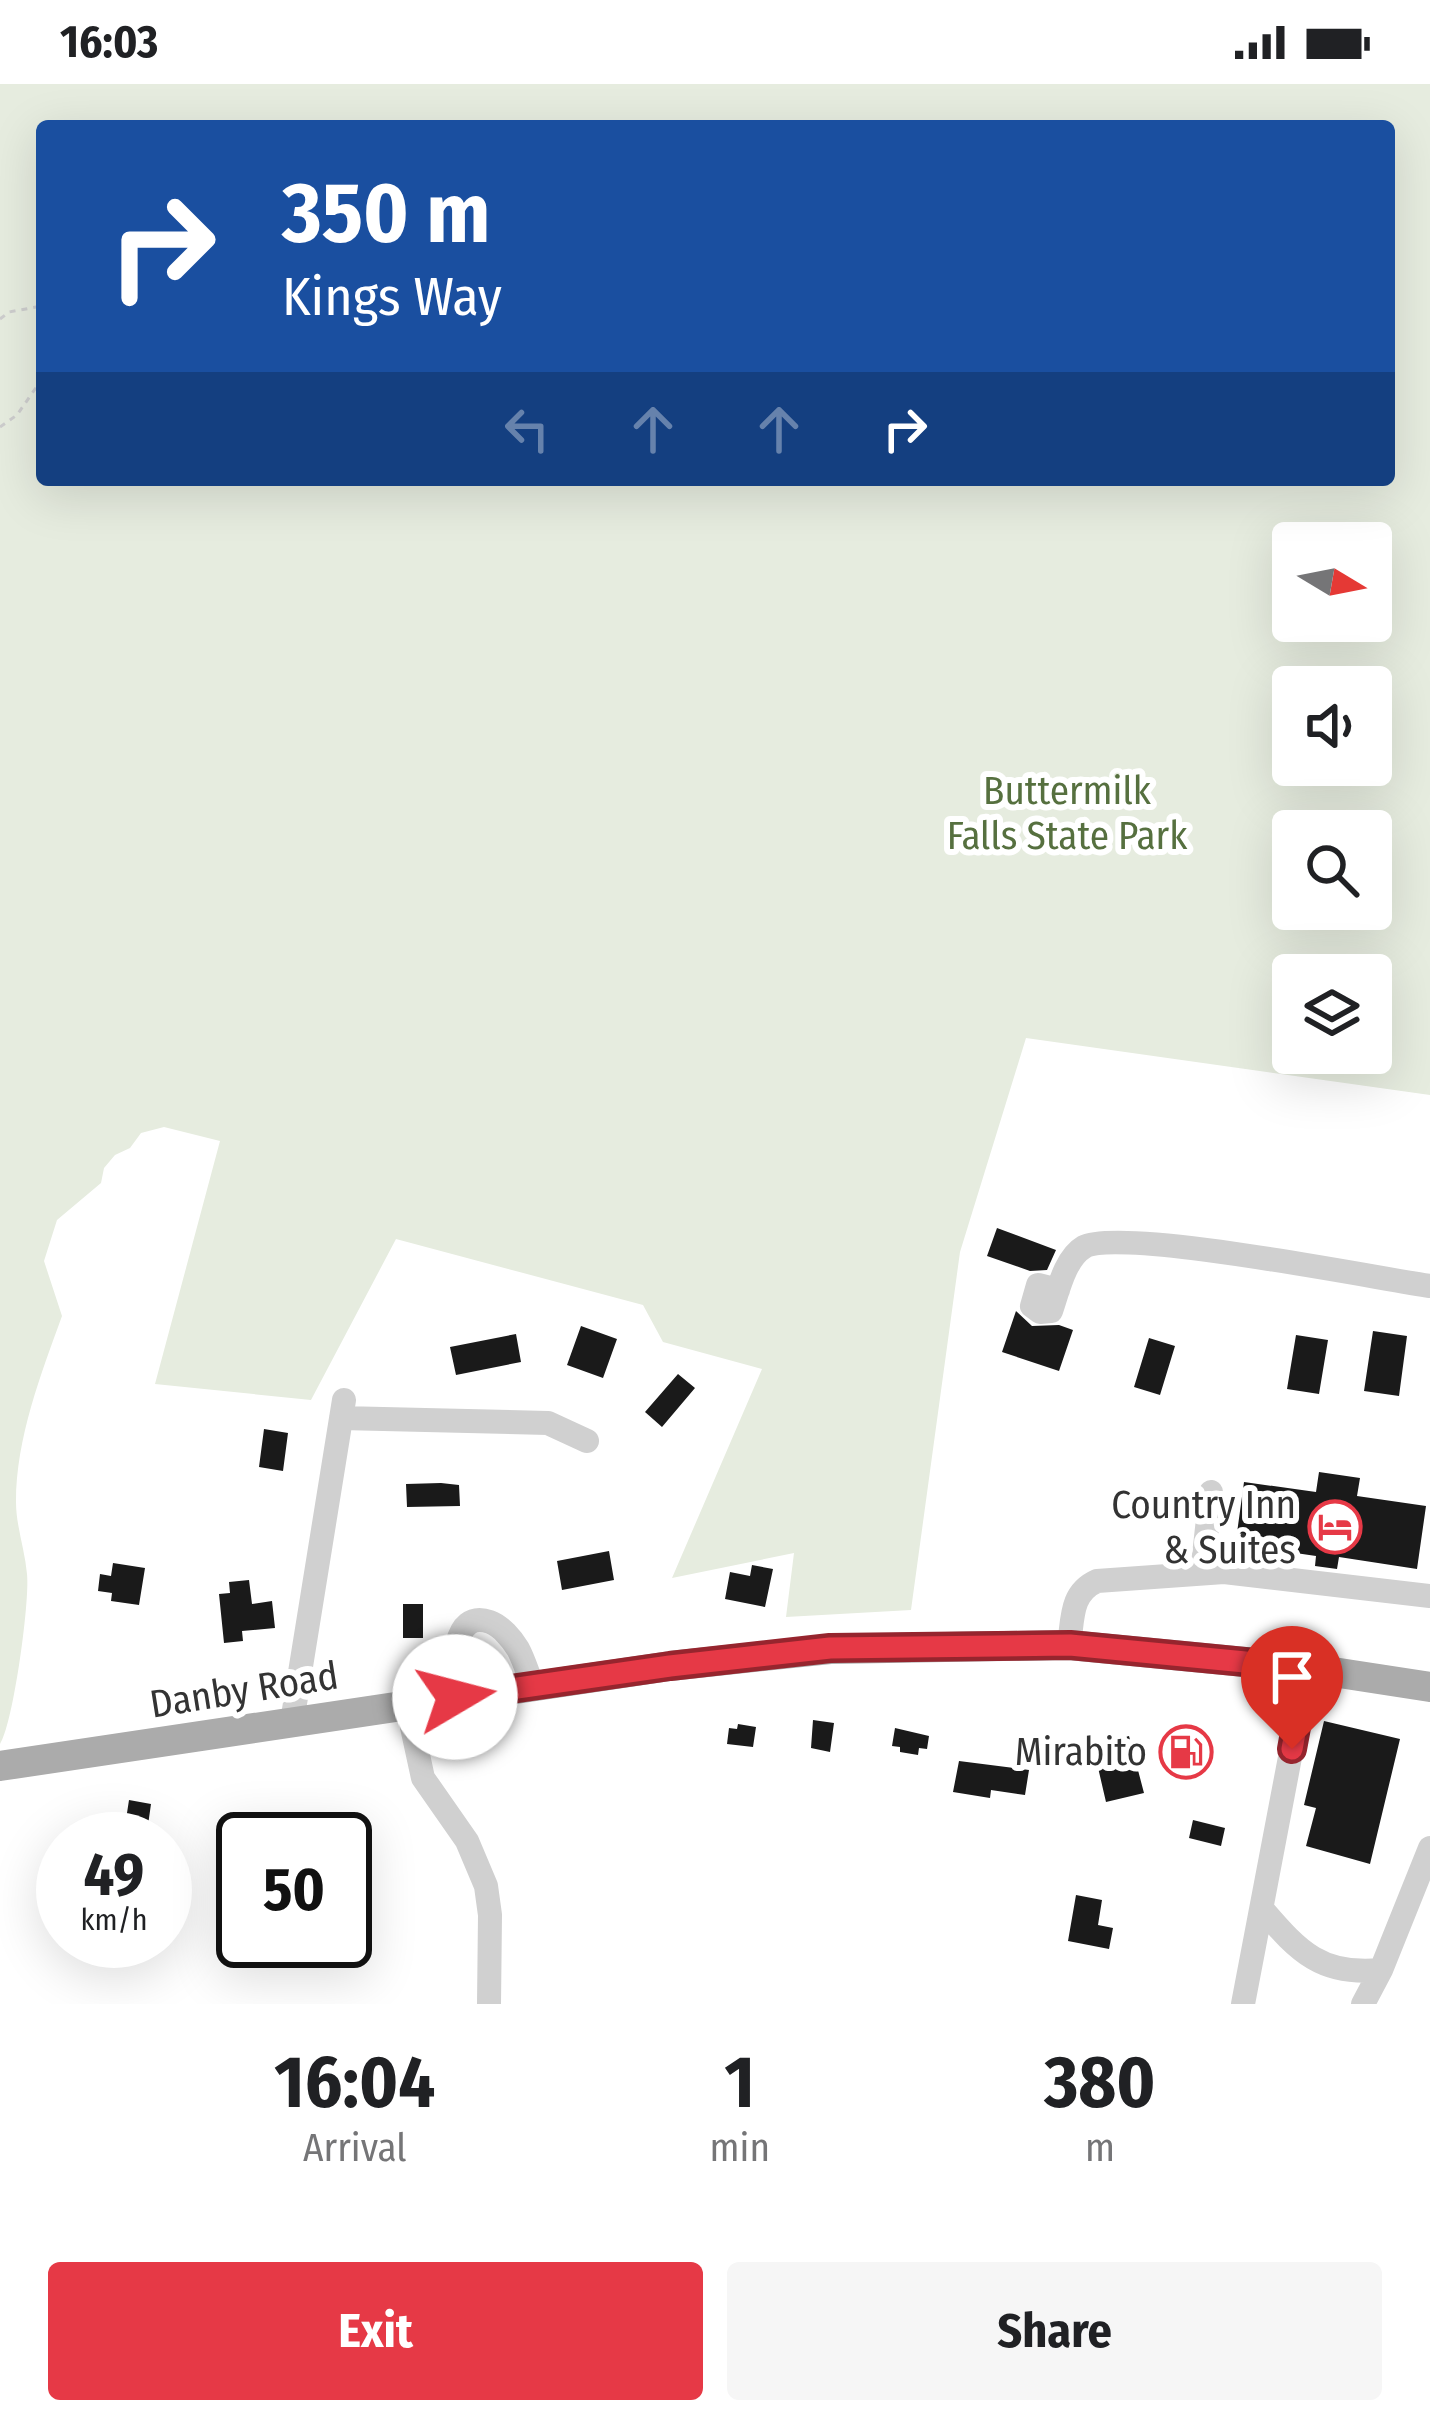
<!DOCTYPE html>
<html lang="en">
<head>
<meta charset="utf-8">
<style>
  :root { --surface:#fff; --page:#f6f6f6; --text:#202124; --muted:#757577; --accent:#e63946 }
  body { margin:0; font-family:"Fira Sans Condensed",sans-serif; background:var(--page); color:var(--text); height:100vh; display:flex; flex-direction:column; font-size:45px; white-space:nowrap }
  * { box-sizing:border-box; margin:0 }
  p { font-size:39px; color:var(--muted) }
  .icon { flex:none; width:66px; height:66px; fill:none; stroke:currentColor; stroke-width:2; stroke-linecap:round; stroke-linejoin:round }
  .map { position:relative; height:1920px; overflow:hidden }
  .drawer { display:flex; flex-direction:column; background:var(--surface); flex:1 }
  .drawer>* { flex:none }
  .top-card { position:absolute; left:36px; top:36px; width:1359px; height:366px; border-radius:12px; box-shadow:0 12px 48px #0002; background:#1a4fa0; color:#fff; overflow:hidden }
  .needle { width:78px; rotate:100deg }
  .buttons { position:absolute; left:1272px; top:438px; display:grid; gap:24px }
  .buttons a { display:grid; place-items:center; width:120px; height:120px; border-radius:12px; background:var(--surface); box-shadow:0 12px 48px #0002; font-size:60px }
  .speed { position:absolute; left:36px; top:1728px; display:flex; gap:24px; font-size:60px; font-weight:700; text-align:center }
  .speed>* { display:grid; place-content:center; width:156px; height:156px; border-radius:50%; background:var(--surface); box-shadow:0 12px 48px #0002; line-height:1 }
  .speed small { font-size:30px; font-weight:400 }
  .speed .limit { border:6px solid #111; border-radius:18px; background:#fff; color:#111 }
  .pin { position:absolute; display:grid; place-items:center; width:102px; height:102px; color:#fff; margin:-123px -51px; border-radius:50% 50% 50% 0; rotate:-45deg; box-shadow:0 0 12px #0007 }
  .pin .icon { rotate:45deg }
  .me { position:absolute; width:132px; margin:-66px; rotate:82deg; stroke-linejoin:round; filter:drop-shadow(0 0 9px #0008) }
  .turn { display:flex; align-items:center; gap:42px; height:252px; padding:0 48px; font-size:54px }
  .turn .icon { width:156px; height:156px; stroke-width:2.5 }
  .turn b { display:block; font-size:84px; line-height:102px }
  .lanes { display:flex; align-items:center; height:114px; padding:0 48px; background:#0003; justify-content:center; gap:60px; direction:ltr }
  .lanes .off { opacity:.35 }
  .eta { display:flex; justify-content:space-evenly; align-items:center; height:204px; text-align:center }
  .eta b { font-size:72px; font-weight:700; line-height:84px }
  .action { display:flex; gap:24px; margin-top:auto; padding:24px 48px }
  .action a { flex:1; height:138px; border-radius:12px; background:var(--accent); color:#fff; font-size:48px; font-weight:700; line-height:138px; text-align:center }
  .action a+a { background:var(--page); color:var(--text) }
  .status { display:flex; justify-content:space-between; align-items:center; height:84px; padding:0 60px; background:var(--surface); direction:ltr }
  .status svg { height:33px; fill:currentColor }
  .map>svg:first-child { display:block }
  .green { fill:#e6ecdf; fill-rule:evenodd }
  .building { fill:#1a1a1a }
  .lines { fill:none; stroke-linecap:round; stroke-linejoin:round }
  .path { stroke:#cdcdcd; stroke-width:3; stroke-dasharray:6 6; stroke-linecap:butt }
  .minor { stroke:#d0d0d0; stroke-width:24 }
  .major { stroke:#ababab; stroke-width:30 }
  .route-casing { stroke:#96252e; stroke-width:30 }
  .route { stroke:#e63946; stroke-width:21 }
  .labels { text-anchor:middle; dominant-baseline:central; stroke-width:12; stroke-linejoin:round; paint-order:stroke }
  .park-label { font-size:39px; fill:#56703f; stroke:#fff }
  .poi-label { font-size:39px; fill:#333; stroke:#fff; text-anchor:end }
  .street-label { font-size:39px; fill:#333; stroke:#fff }
</style>
</head>
<body>
<div class="status"><b>16:03</b><svg viewBox="0 0 49 12"><path d="M0 12V9h3v3zM5 12V6h3v6zM10 12V3h3v9zM15 12V0h3v12zM26 1h20v11H26zM47 4h2v5h-2z"/></svg></div>
<div class="map">
<svg width="1430" height="1920" viewBox="0 0 1430 1920">
  <rect width="100%" height="100%" fill="#fff"/>
  <path class="green" d="M0 0H1430V1011L1026 954 960 1168 911 1526 786 1533 794 1469 672 1494 762 1285 663 1258 643 1221 396 1155 311 1316 155 1300 220 1057 164 1043 141 1049 130 1064 115 1071 104 1084 101 1099 57 1136 44 1177 62 1232C41 1290 16 1354 16 1418 16 1442 25 1466 27 1490 30 1518 13 1641 0 1660ZM1389 42V396H42V42ZM1371 459V537H1293V459ZM1371 603V681H1293V603ZM1371 747V825H1293V747ZM1371 891V969H1293V891Z"/>
  <path class="building" d="M997 1144 1056 1166 1047 1186 1030 1187 987 1172Z
    M1016 1227 1032 1242 1059 1241 1073 1246 1059 1287 1002 1268Z
    M581 1242 617 1255 603 1294 567 1281Z
    M1373 1247 1407 1252 1399 1312 1364 1307Z
    M516 1250 521 1278 456 1291 450 1263Z
    M1296 1251 1328 1256 1319 1310 1287 1305Z
    M1149 1254 1175 1262 1160 1311 1134 1303Z
    M678 1290 695 1304 662 1343 645 1328Z
    M264 1345 288 1349 283 1387 259 1383Z
    M1319 1388 1360 1394 1357 1412 1426 1422 1417 1485 1339 1473 1337 1485 1315 1482 1316 1472 1241 1461 1243 1450 1237 1449 1244 1398 1316 1408Z
    M441 1399 459 1401 460 1422 407 1423 406 1400Z
    M609 1467 614 1496 562 1506 557 1477Z
    M113 1479 145 1484 139 1521 111 1517 112 1509 98 1507 100 1490 111 1492Z
    M752 1481 773 1485 765 1523 725 1515 730 1488 750 1492Z
    M249 1496 252 1520 272 1517 275 1544 242 1547 243 1557 224 1559 219 1510 230 1509 229 1498Z
    M403 1520H423V1554H403Z
    M813 1636 834 1639 830 1668 811 1664Z
    M1324 1637 1400 1655 1370 1780 1306 1762 1316 1724 1304 1721Z
    M738 1640 756 1643 753 1663 727 1660 729 1644 737 1645Z
    M895 1644 929 1652 927 1665 919 1664 918 1671 900 1668V1663L892 1662Z
    M1199 1645 1208 1682 1172 1691 1163 1655Z
    M1129 1652 1144 1709 1106 1718 1093 1662Z
    M959 1677 1029 1686 1025 1711 991 1706 990 1714 953 1708Z
    M129 1716 151 1720 146 1755H123Z
    M1193 1736 1225 1744 1221 1762 1189 1754Z
    M1076 1811 1102 1816 1098 1841 1113 1844 1109 1865 1068 1857Z"/>
  <g class="lines">
    <path class="path" d="M0 235 9 228 42 222
      M0 343 17 331 42 295"/>
    <path class="minor" d="M1058 1206 1038 1201 1032 1222 1040 1228 1051 1227C1058 1207 1065 1174 1084 1163 1120 1143 1375 1194 1430 1202
      M341 1334 548 1339 587 1357
      M1202 1489 1211 1408
      M1069 1561C1073 1535 1070 1509 1097 1497L1224 1488 1430 1512
      M455 1613C454 1591 449 1524 490 1538 501 1542 512 1555 518 1565 524 1576 528 1590 533 1602
      M407 1620 423 1694 467 1757 486 1802 490 1831 489 1920
      M292 1638 344 1316
      M1263 1826C1299 1868 1322 1892 1381 1886
      M1243 1920 1307 1584
      M1363 1920 1381 1886 1430 1764"/>
    <path class="major" d="M0 1682 670 1582 830 1565 1069 1561 1307 1584 1430 1603"/>
  </g>
  <g class="lines">
    <g class="route-casing">
      <path id="route" d="M455 1613 670 1582 830 1564 1070 1561 1307 1584 1292 1665"/>
    </g>
    <use href="#route" class="route"/>
  </g>
  <defs>
    <g id="hotel-ring" transform="scale(2.7)"><circle r="9.5" fill="#fff" stroke="#e63946" stroke-width="1.5"/><path d="M-6-4.5h1.5V1H6V5H4.5V3h-9V5H-6ZM-4 0a1.8 1.8 0 1 1 3.6 0ZM.5 0V-2.5h3Q6-2.5 6 0Z" fill="#e63946"/></g>
    <g id="fuel-ring" transform="scale(2.7)"><circle r="9.5" fill="#fff" stroke="#e63946" stroke-width="1.5"/><path d="M-5.5-6h7V0h2V4h1.3V-2.5L3-4.5l.8-.8L6-3V5H2.5V1h-1V6h-7ZM-4.2-4.7v3.2H.2V-4.7Z" fill="#e63946"/></g>
  </defs>
  <g fill-rule="evenodd">
    <use href="#hotel-ring" x="1335" y="1443"/>
    <use href="#fuel-ring" x="1186" y="1668"/>
  </g>
  <g class="labels">
    <g class="park-label">
      <text x="1067" y="707">Buttermilk<tspan x="1067" dy="45">Falls State Park</tspan></text>
    </g>
    <g class="poi-label">
      <text x="1296" y="1421">Country Inn<tspan x="1296" dy="45">&amp; Suites</tspan></text>
      <text x="1147" y="1668">Mirabito</text>
    </g>
    <g class="street-label">
      <text transform="translate(244 1606) rotate(-9)">Danby Road</text>
    </g>
  </g>
</svg>
<div class="buttons">
<a><svg class="needle" viewBox="-14 -14 28 28"><path d="M0-13l5 13h-10z" fill="#e53935"/><path d="M0 13l5-13h-10z" fill="#757577"/></svg></a>
<a><svg class="icon" aria-label="sound" viewBox="0 0 24 24"><path d="M4 9h4l5-4v14l-5-4H4zM17 9q2 3 0 6"/></svg></a>
<a><svg class="icon" aria-label="search" viewBox="0 0 24 24"><circle cx="10" cy="10" r="6"/><path d="M15 15l6 6"/></svg></a>
<a><svg class="icon" aria-label="layers" viewBox="0 0 24 24"><path d="M12 4l9 5-9 5-9-5zM3 14l9 5 9-5"/></svg></a>
</div>
<div class="speed"><div>49<small>km/h</small></div><div class="limit">50</div></div>
<div class="pin" style="left:1292px;top:1665px;background:#d93025"><svg class="icon" aria-label="arrive" viewBox="0 0 24 24"><path d="M6 21V4h12l-3 4 3 4H6"/></svg></div>
<svg class="me" style="left:455px;top:1613px" viewBox="-20 -20 40 40"><circle r="19" fill="#fff"/><path d="M0-13L10 11 0 6-10 11z" fill="#e63946"/></svg>
<div class="top-card">
<div class="turn"><svg class="icon" aria-label="right" viewBox="0 0 24 24"><path d="M7 20v-9h11M14 6l5 5-5 5"/></svg><div><b>350 m</b>Kings Way</div></div>
<div class="lanes"><svg class="icon off" aria-label="left" viewBox="0 0 24 24"><path d="M17 20v-9H6M10 6l-5 5 5 5"/></svg><svg class="icon off" aria-label="ahead" viewBox="0 0 24 24"><path d="M12 20V5M6 11l6-6 6 6"/></svg><svg class="icon off" aria-label="ahead" viewBox="0 0 24 24"><path d="M12 20V5M6 11l6-6 6 6"/></svg><svg class="icon" aria-label="right" viewBox="0 0 24 24"><path d="M7 20v-9h11M14 6l5 5-5 5"/></svg></div>
</div>
</div>
<section class="drawer">
<div class="eta">
<div><b>16:04</b><p>Arrival</p></div>
<div><b>1</b><p>min</p></div>
<div><b>380</b><p>m</p></div>
</div>
<div class="action"><a>Exit</a><a>Share</a></div>
</section>
</body>
</html>
